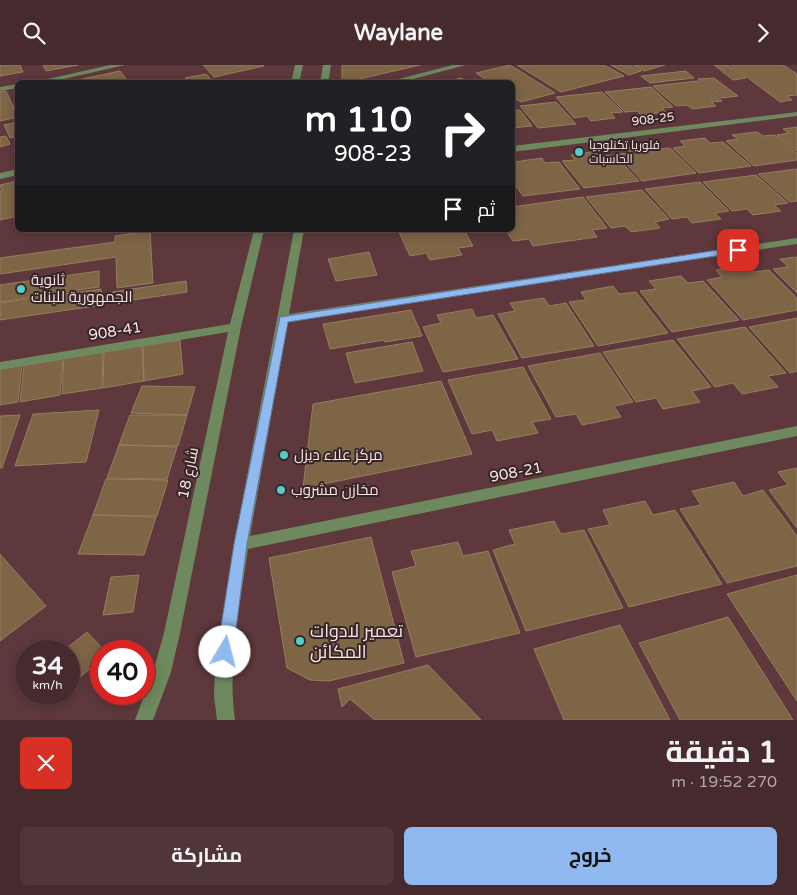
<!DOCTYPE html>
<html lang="ar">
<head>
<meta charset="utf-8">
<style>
  :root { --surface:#462a2d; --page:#503639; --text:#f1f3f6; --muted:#b0a7aa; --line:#5e4649; --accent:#90b9f0 }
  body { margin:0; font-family:"Varela Round",Cairo,sans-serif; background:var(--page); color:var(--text); direction:rtl; height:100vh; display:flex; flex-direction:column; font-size:19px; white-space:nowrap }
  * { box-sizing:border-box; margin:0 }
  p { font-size:16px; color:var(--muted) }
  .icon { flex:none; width:28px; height:28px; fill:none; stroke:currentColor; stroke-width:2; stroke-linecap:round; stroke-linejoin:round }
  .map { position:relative; height:655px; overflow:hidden; direction:ltr }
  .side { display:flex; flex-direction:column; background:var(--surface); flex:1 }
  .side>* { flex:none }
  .hud { position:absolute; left:15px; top:15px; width:500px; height:152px; border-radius:8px; box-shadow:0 2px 12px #0003,0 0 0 1px var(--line); direction:rtl; background:#202124; color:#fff; overflow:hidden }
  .speed { position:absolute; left:15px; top:575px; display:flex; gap:10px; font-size:25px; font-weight:700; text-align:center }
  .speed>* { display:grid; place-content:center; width:65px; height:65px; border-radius:50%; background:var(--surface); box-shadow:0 2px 12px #0003,0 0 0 1px var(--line); line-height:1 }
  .speed small { font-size:12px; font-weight:400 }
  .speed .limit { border:8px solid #d22; background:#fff; color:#111 }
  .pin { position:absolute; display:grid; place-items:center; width:42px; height:42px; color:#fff; margin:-21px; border-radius:10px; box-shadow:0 2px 8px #0006 }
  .me { position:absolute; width:55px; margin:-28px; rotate:8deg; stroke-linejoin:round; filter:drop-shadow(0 0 4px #0008) }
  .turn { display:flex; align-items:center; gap:18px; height:105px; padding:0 20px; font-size:22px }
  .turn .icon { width:65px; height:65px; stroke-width:2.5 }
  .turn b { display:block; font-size:35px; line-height:42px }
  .then { display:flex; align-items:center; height:48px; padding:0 20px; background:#0003; gap:10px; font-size:19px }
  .round { display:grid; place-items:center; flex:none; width:52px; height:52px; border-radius:8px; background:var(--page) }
  .overview { display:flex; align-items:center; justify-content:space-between; height:85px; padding:0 20px }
  h1 { font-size:30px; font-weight:700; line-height:38px }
  .button { display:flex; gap:10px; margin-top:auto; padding:10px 20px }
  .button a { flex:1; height:58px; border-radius:8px; background:var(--accent); color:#111; font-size:20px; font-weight:700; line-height:58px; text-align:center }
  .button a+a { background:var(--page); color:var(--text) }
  header { display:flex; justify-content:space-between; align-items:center; height:65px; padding:0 20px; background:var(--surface); font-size:22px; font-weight:700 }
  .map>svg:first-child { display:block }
  .building { fill:#7d6546; stroke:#977e5e }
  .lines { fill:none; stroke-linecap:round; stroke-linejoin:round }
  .minor { fill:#6e895d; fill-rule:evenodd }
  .route { fill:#90b9f0; stroke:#5e789c }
  .poi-dot { fill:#53cdcb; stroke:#372627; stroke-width:2 }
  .labels { text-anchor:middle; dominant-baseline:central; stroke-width:4; stroke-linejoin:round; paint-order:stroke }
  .far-street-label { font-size:12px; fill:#fce3e5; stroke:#372627 }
  .far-poi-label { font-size:12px; fill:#fce3e5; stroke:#372627; text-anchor:start }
  .poi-label { font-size:15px; fill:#fce3e5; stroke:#372627; text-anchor:start }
  .street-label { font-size:15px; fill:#fce3e5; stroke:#372627 }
  .near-poi-label { font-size:18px; fill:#fce3e5; stroke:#372627; text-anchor:start }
</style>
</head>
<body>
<header><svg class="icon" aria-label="forward" viewBox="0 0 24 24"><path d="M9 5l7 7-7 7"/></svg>Waylane<svg class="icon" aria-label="search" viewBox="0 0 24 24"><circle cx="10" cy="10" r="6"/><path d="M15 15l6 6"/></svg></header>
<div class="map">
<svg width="797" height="655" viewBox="0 0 797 655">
  <rect width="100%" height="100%" fill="#5e383c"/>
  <path class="building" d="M0 0H20L23 7 0 11Z
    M43 0H78L46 6Z
    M203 0H262L264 1 214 12Z
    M342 0H420L342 18Z
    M510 0 555 28 521 37 512 32V18H491L476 8Z
    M517 0H604L624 11 561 27Z
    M611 0H629L641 6 629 10Z
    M633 0H665L644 6Z
    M714 0H728L746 13 733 15Z
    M731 0H783L797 9V30L787 31 792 35 780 37Z
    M120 6 129 18 68 17Z
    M686 6 694 13 650 18 641 11Z
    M206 9 214 18H189L185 13Z
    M461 13 466 16 476 14 482 18H441Z
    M714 13 738 31 721 33 698 14Z
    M230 15H275V18H229Z
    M698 16 722 36 711 37 716 41 692 44 687 40 676 41 653 21Z
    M651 22 673 42 662 43 666 47 641 50 637 46 625 47 605 27Z
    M6 26 18 52 0 56V27Z
    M602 27 623 47 611 48 615 53 591 56 587 51 574 53 556 32Z
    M556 37 576 59 538 63 520 41Z
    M520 45 532 61 512 63V46Z
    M18 57V71L10 73 4 60Z
    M797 62V86L777 70 789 68 783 64Z
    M757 67 763 71 775 70 797 88V95L754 101 726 76 738 74 732 70Z
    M6 71 10 79 0 82V72Z
    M705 73 710 78 723 77 751 101 699 108 673 83 685 81 680 76Z
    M652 80 657 84 670 83 696 108 642 116 618 89 631 88 626 83Z
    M598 86 602 91 615 90 639 116 584 123 562 96 575 95 571 90Z
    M542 93 545 98 559 97 580 124 523 131 512 115V103L518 102 514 97Z
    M797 104V136L790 137 758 109Z
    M756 110 788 138 774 140 781 146 753 150 747 144 732 146 703 117Z
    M18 116V151L0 155V126L2 125 0 120Z
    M700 117 729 146 715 148 721 154 692 158 687 152 672 154 645 124Z
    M642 125 669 154 655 157 660 163 631 167 625 161 611 163 586 132Z
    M583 132 607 163 592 165 597 172 533 181 529 174 513 176 506 165H512V142Z
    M398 165H464L473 181 458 183 462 190 430 195 426 188 410 191Z
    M150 166 153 218 117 223 116 192 0 209V193L115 177V171Z
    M369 187 377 210 336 216 328 194Z
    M797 192V228L773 204 788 202 780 194Z
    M746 200 754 207 769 205 797 233V245L743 255 707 215 722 212 716 205Z
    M99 206V222L0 237V220Z
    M681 211 688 218 703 216 739 255 672 267 640 226 656 224 649 216Z
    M186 216 187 227 112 238V227Z
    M613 221 619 229 636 227 668 268 598 281 569 237 586 235 581 227Z
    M101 224 102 240 0 255V238Z
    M544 233 549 241 566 238 594 281 522 293 498 249 515 246 510 238Z
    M472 244 476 253 493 250 518 294 443 307 423 262 441 258 437 250Z
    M411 245 422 271 385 277 384 275 330 284 323 259Z
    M797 253V306L790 308 749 262Z
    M745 262 786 308 768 311 778 322 742 329 733 318 715 322 677 274Z
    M180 275 183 309 144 316 143 281Z
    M673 275 711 322 692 326 700 337 663 344 656 333 636 337 603 287Z
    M412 277 423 306 355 318 346 288Z
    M142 281 144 316 103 323 104 287Z
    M103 287 102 323 62 329 64 293Z
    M600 288 633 337 614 341 621 352 582 360 576 349 556 352 528 301Z
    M63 294 60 330 20 337 24 300Z
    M22 300 18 337 0 340V304Z
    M523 302 551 354 532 357 538 368 497 376 492 365 472 369 448 315Z
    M441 316 472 389 303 423 313 339Z
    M142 321 195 322 187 350 131 348Z
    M99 345 86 397 15 401 33 349Z
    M20 350 2 403H0V351Z
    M130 350H187L178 381 119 380Z
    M119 380 177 382 167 414 107 413Z
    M797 403V463L769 425 788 420 778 407Z
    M106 414 168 415 157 451 93 450Z
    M734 417 743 431 763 425 797 471V501L727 518 680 444 701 440 692 426Z
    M645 436 653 450 675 445 722 519 629 542 588 464 610 460 603 445Z
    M93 450 156 452 144 490 78 489Z
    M554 456 561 469 584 465 623 543 526 566 493 485 515 479 509 465Z
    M371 472 404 598 329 616 310 615 287 603 269 493Z
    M458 477 463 491 488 486 520 568 416 592 392 507 416 501 411 486Z
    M0 489 46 541 0 576Z
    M139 510 133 547 103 550 111 512Z
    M797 510V636L727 529Z
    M728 552 793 655H680L639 578Z
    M620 560 670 655H564L534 584Z
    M87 567 105 586H101V595L69 621V586H63Z
    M428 600 481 655H375L350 634 342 642 338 624Z"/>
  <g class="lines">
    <path class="minor" d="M110 0H125L46 18H30Z
      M295 0H303L299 18H291Z
      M323 0H331L328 18H320Z
      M453 0H466L398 18H383Z
      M18 19V23L0 26V22Z
      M797 47V51L512 87V81Z
      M18 104V110L0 114V108Z
      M254 165H264L241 262 180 568 171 607 153 655H135L153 607 164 568 228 267 0 305V297L230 259Z
      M294 165H304L289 249 797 173V179L288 257 250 471 797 361V371L248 484C240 541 227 598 235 655H217L214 631 215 601 234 479Z"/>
  </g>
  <path class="route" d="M738 182 741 183V187L288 257 247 479 233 587 230 592 225 595 220 592 217 587 234 479 280 252Z"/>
  <g class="poi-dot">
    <circle cx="579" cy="87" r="5"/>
    <circle cx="21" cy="224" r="5"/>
    <circle cx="284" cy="390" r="5"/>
    <circle cx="281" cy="425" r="5"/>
    <circle cx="300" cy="576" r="5"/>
  </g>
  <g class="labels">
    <g class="far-street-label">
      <text transform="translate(653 54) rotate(-7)">908-25</text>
    </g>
    <g class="far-poi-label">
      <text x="589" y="80">فلوريا تكنلوجيا<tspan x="589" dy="14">الحاسبات</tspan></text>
    </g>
    <g class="poi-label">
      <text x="31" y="215">ثانوية<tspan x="31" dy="17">الجمهورية للبنات</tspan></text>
      <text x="294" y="390">مركز علاء ديزل</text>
      <text x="291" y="425">مخازن مشروب</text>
    </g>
    <g class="street-label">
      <text transform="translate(115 266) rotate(-9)">908-41</text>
      <text transform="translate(516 407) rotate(-11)">908-21</text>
      <text transform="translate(188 408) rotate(-78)">شارع 18</text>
    </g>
    <g class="near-poi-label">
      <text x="310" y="566">تعمير لادوات<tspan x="310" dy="21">المكائن</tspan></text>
    </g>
  </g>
</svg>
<div class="speed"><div>34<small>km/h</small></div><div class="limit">40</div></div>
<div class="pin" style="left:738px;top:185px;background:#d93025"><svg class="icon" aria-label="arrive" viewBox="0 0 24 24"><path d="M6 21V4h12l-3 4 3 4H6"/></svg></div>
<svg class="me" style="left:225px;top:587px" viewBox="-20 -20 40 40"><circle r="19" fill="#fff"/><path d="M0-13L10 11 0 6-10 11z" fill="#90b9f0"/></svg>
<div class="hud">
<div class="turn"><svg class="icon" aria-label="right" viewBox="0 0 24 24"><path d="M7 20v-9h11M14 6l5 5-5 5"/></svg><div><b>110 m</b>908-23</div></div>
<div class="then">ثم<svg class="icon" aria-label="arrive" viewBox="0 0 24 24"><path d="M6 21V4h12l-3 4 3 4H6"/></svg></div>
</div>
</div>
<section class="side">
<div class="overview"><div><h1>1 دقيقة</h1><p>270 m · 19:52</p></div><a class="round" style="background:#d93025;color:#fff"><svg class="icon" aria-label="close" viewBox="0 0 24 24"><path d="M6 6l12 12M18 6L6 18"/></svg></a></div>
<div class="button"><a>خروج</a><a>مشاركة</a></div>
</section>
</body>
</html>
